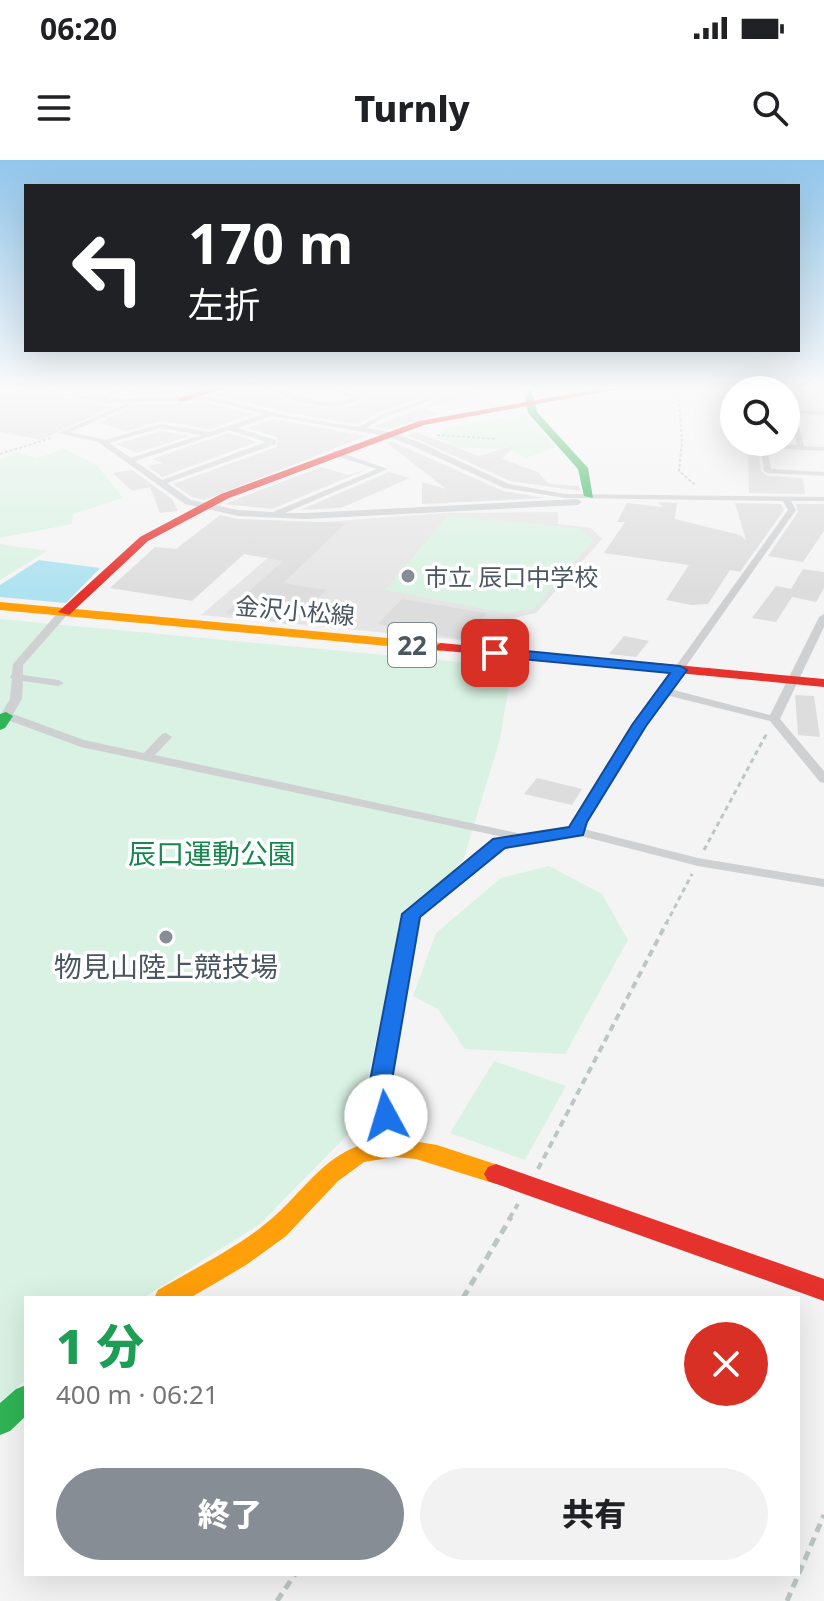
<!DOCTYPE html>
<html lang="ja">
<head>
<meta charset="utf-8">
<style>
  :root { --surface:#fff; --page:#f2f2f2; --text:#202124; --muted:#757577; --accent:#868d94 }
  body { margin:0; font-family:"Noto Sans","Noto Sans JP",sans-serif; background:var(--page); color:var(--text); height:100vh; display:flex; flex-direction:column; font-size:30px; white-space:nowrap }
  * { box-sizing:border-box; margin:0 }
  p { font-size:26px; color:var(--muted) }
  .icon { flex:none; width:44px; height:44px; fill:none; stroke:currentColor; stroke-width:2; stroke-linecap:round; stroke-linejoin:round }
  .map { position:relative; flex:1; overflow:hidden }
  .drawer { position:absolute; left:24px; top:1136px; width:776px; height:280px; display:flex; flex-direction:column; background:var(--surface); border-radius:0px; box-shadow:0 8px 32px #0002 }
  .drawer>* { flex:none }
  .top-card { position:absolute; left:24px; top:24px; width:776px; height:168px; border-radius:0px; box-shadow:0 8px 32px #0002; background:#202124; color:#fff; overflow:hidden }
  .tools { position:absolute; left:720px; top:216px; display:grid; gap:16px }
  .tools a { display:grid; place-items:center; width:80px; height:80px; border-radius:50%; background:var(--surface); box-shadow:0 8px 32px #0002; font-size:40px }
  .pin { position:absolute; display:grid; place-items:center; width:68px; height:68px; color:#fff; margin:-34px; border-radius:16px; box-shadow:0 4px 12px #0006 }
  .me { position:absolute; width:88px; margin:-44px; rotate:354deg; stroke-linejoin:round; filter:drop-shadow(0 0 6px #0008) }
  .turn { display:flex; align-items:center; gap:28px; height:168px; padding:0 32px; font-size:36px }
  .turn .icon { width:104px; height:104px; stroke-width:2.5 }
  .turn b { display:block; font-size:56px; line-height:68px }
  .round { display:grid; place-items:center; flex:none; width:84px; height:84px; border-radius:42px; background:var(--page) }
  .summary { display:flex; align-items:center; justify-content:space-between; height:136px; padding:0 32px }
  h1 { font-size:48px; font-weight:800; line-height:60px; color:#1e9e55 }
  .primary-button { display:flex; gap:16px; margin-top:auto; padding:16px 32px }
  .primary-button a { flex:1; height:92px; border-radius:48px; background:var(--accent); color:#fff; font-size:32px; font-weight:800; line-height:92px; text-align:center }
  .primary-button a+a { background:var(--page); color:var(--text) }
  .status { display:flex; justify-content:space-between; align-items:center; height:56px; padding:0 40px; background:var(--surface); direction:ltr }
  .status svg { height:22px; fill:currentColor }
  header { display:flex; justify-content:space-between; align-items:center; height:104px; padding:0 32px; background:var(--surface); font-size:36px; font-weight:800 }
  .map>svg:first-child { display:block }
  .education { fill:#e6e5e6 }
  .green { fill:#d9f2e3 }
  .water { fill:#aee2f0 }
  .building { fill:#ddddde }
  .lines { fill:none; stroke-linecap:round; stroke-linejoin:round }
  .path-far3 { stroke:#bcc7c4; stroke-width:2; stroke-dasharray:3 2; stroke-linecap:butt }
  .path-far2 { stroke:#bcc7c4; stroke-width:3; stroke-dasharray:5 4; stroke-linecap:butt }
  .path-far1 { stroke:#bcc7c4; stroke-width:4; stroke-dasharray:7 5; stroke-linecap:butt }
  .path { stroke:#bcc7c4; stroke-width:5; stroke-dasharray:9 6; stroke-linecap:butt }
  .street { fill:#ced0d2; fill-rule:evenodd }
  .fast { fill:#30b455; fill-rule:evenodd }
  .slow { fill:#ff9f0a; fill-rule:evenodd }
  .jam { fill:#e5322d; fill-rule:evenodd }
  .route { fill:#1a73e8; stroke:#114b97; stroke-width:2 }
  .poi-dot { fill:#868d94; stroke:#fff; stroke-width:3 }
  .labels { text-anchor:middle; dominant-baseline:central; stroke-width:7; stroke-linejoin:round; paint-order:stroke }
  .far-poi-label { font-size:24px; fill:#4a5661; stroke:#fff; text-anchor:start }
  .far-street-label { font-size:24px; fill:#4a5661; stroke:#fff }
  .shield { fill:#fff; stroke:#808990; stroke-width:2 }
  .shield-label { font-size:26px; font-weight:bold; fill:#4a5661 }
  .park-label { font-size:28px; fill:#17864f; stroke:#fff }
  .poi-label { font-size:28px; fill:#4a5661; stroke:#fff }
</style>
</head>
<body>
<div class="status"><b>06:20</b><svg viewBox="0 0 49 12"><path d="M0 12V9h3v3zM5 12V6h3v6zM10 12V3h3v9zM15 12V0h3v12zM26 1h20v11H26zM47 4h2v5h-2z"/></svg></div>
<header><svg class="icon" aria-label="menu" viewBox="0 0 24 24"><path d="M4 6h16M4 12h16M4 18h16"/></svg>Turnly<svg class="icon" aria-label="search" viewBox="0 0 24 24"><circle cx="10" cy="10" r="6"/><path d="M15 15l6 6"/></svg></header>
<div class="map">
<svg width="824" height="1441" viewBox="0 0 824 1441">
  <rect width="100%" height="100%" fill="#f4f4f4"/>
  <path class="education" d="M558 352V364L591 368 602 379 536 453 509 459 492 483 201 455 309 363 445 353Z"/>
  <path class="green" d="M526 254 556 287 526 298 511 290 448 287 450 283 436 278 447 267Z
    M64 289 96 304 123 338 73 354 72 364 0 378V300L18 293 37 298Z
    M448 355 579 368 594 380 534 449 505 453 385 430Z
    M0 384 47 391 0 420Z
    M0 459 512 507 500 579 464 698 410 765 381 857 358 964 260 1064 143 1138H26V1220L0 1242Z
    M549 706 602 734 628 780 565 894 465 889 438 849 413 836 436 773 501 718Z
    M494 901 566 926 525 1000 450 973Z"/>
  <path class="water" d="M39 400 100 408 66 443 0 437V425Z"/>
  <path class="building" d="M29 229 105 246H114L41 280 0 272V236L14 230 29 233Z
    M126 229 154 232 159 229H197L182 234 118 236Z
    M227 229H266L290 242 328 249 353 246 366 239 350 230 353 229H479L480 235 423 248 439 254 389 269 375 266 434 243V235L382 251 358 264 289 253 215 235Z
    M208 243 253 254 210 269 160 261 126 271 99 263 133 245Z
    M272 259 366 276 204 340 192 337 173 324 277 287V277L247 268Z
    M160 271 189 276 136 293 116 284Z
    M416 272 479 296 515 285 502 299 538 312 549 324 579 326 580 331 510 321 408 275Z
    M229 273 257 282 162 317 148 306 163 303 152 299Z
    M391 281 503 331 545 338 422 344V322L446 329 387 283Z
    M748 295H759L761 311 767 316 803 318 805 334 749 333Z
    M321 307 348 315 368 309 272 349 224 344Z
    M132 310 172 339 178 351 160 353 150 327 132 331 113 313Z
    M389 312 410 318 341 348 300 350Z
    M658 342 677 343 675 359 740 375 746 380 735 343 781 344 784 350 740 412 730 410 708 444 692 445 666 440 689 405 604 393 625 362H617L627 343 663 347Z
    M796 344H824V371L803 402 768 396 798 352Z
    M220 355 238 359 346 363 283 423 326 430 292 465 225 453 283 401 244 394 192 441 110 428 155 387 176 389Z
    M803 409 824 412V428L816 442 792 437 776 462 752 458 776 426 791 429Z
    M402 439 487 453 467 480 378 464Z
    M624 476 649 481 636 497 609 494Z
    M795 535 814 536 820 577 798 575Z
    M537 618 582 629 572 645 524 634Z"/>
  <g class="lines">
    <path class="path-far3" d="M678 229 682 282 679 311 695 325
      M437 275 497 279
      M0 294 51 278"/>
    <path class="path-far2" d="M704 690 767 573
      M666 764 692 714"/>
    <path class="path-far1" d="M538 1009 667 762
      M509 1059 518 1044"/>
    <path class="path" d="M463 1138 511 1057
      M277 1441 295 1414
      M787 1441 824 1355"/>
    <path class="street" d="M36 229C52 229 89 239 99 237 109 235 113 229 123 229L106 239 208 236 288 256 358 267 383 254 431 237 433 240 387 256 366 268 390 272 421 283 509 324 565 334 824 337V341H791L796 350 670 529 770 555 819 457 824 454V467L780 559 824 611V623L820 622 770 561 666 535 585 662 584 669 698 698 824 719V727L698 706 577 675 503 686 418 756 389 926 400 986 397 991 391 993 385 991 371 926 404 754 494 680 508 678 81 587 2 558 0 556 10 539 12 519 10 517 12 514 13 504 60 450H68V454L23 505V515L58 520 64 523 58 526 23 521 22 539 13 554 84 580 144 593 162 574 166 573 172 577 155 595 526 675 571 668V662L635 563 788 350 783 341 565 338 504 328 415 287 386 276 272 256 237 268 276 280V284L167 323 191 340 238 350 273 352 377 309 333 295V291H336L388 309 285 353H306L578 339 582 342 578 345 306 359 238 356 185 344 98 282 58 273 128 243 130 246 70 272 105 280 160 264 210 272 264 254 208 240 106 243ZM160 268 201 275 131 298 109 283ZM229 270 266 282 162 320 135 301Z
      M269 229C300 229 317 251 353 238L328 229H338L363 238C335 254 296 245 269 229Z
      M789 250 824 251V255L795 253 804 286 824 287V291L767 288 771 309 824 312V316L768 313 764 311 760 284 797 285Z"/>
    <path class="fast" d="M524 229H532L537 252 588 308 593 338 584 336 578 309 528 253Z
      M6 552 13 556 5 568 0 570V554Z
      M26 1225V1256L10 1271 0 1275V1243L16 1229Z"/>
    <path class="slow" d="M813 229H824V232Z
      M0 442 441 483 448 487 441 491 0 450Z
      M395 978 437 985 504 1007 508 1014 504 1021 496 1024 416 999 395 997 364 1002 338 1021 286 1076 246 1105 190 1138H154L158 1130C192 1110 228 1092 259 1069 311 1030 322 984 395 978Z"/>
    <path class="jam" d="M209 229H223L181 242 177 239Z
      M600 229H619L424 265 229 338 148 381 69 455 58 452 140 377 221 334 419 261Z
      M441 483 824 519V527L436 490 434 487Z
      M496 1004 824 1119V1141L488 1021 484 1014 488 1007Z"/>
  </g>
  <linearGradient id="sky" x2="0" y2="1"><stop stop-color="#91c6eb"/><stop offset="0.53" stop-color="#fafafa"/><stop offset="1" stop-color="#fafafa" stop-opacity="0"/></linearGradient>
  <rect width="824" height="431" fill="url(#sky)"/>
  <path class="route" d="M495 488 680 506 687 510 646 566 587 662 583 675 505 688 420 757 391 926 397 956 394 962H378L369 926 402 754 493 679 569 667 632 565 670 513 490 496 488 493Z"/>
  <g class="poi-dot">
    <circle cx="408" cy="416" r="8"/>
    <circle cx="166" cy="777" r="8"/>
  </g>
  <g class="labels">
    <g class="far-poi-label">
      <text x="424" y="416">市立 辰口中学校</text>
    </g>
    <g class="far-street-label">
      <text transform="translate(295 450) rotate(5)">金沢小松線</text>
    </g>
    <rect class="shield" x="388" y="463" width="48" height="44" rx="6"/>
    <g class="shield-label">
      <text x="412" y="485">22</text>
    </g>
    <g class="park-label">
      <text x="212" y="693">辰口運動公園</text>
    </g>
    <g class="poi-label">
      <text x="166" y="806">物見山陸上競技場</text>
    </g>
  </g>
</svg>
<div class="tools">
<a><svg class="icon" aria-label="search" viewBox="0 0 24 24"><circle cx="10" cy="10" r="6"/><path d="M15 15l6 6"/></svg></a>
</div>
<div class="pin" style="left:495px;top:493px;background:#d93025"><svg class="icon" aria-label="arrive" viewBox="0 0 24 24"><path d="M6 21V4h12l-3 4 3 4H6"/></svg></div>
<svg class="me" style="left:386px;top:956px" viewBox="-20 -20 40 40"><circle r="19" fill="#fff"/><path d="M0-13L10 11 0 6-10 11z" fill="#1a73e8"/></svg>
<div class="top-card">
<div class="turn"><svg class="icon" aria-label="left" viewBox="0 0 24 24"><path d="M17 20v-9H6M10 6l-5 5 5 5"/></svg><div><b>170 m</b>左折</div></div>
</div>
<section class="drawer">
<div class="summary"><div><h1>1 分</h1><p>400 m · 06:21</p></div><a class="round" style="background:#d93025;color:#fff"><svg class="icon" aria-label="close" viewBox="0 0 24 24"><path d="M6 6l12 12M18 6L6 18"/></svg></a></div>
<div class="primary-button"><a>終了</a><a>共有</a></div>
</section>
</div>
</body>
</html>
